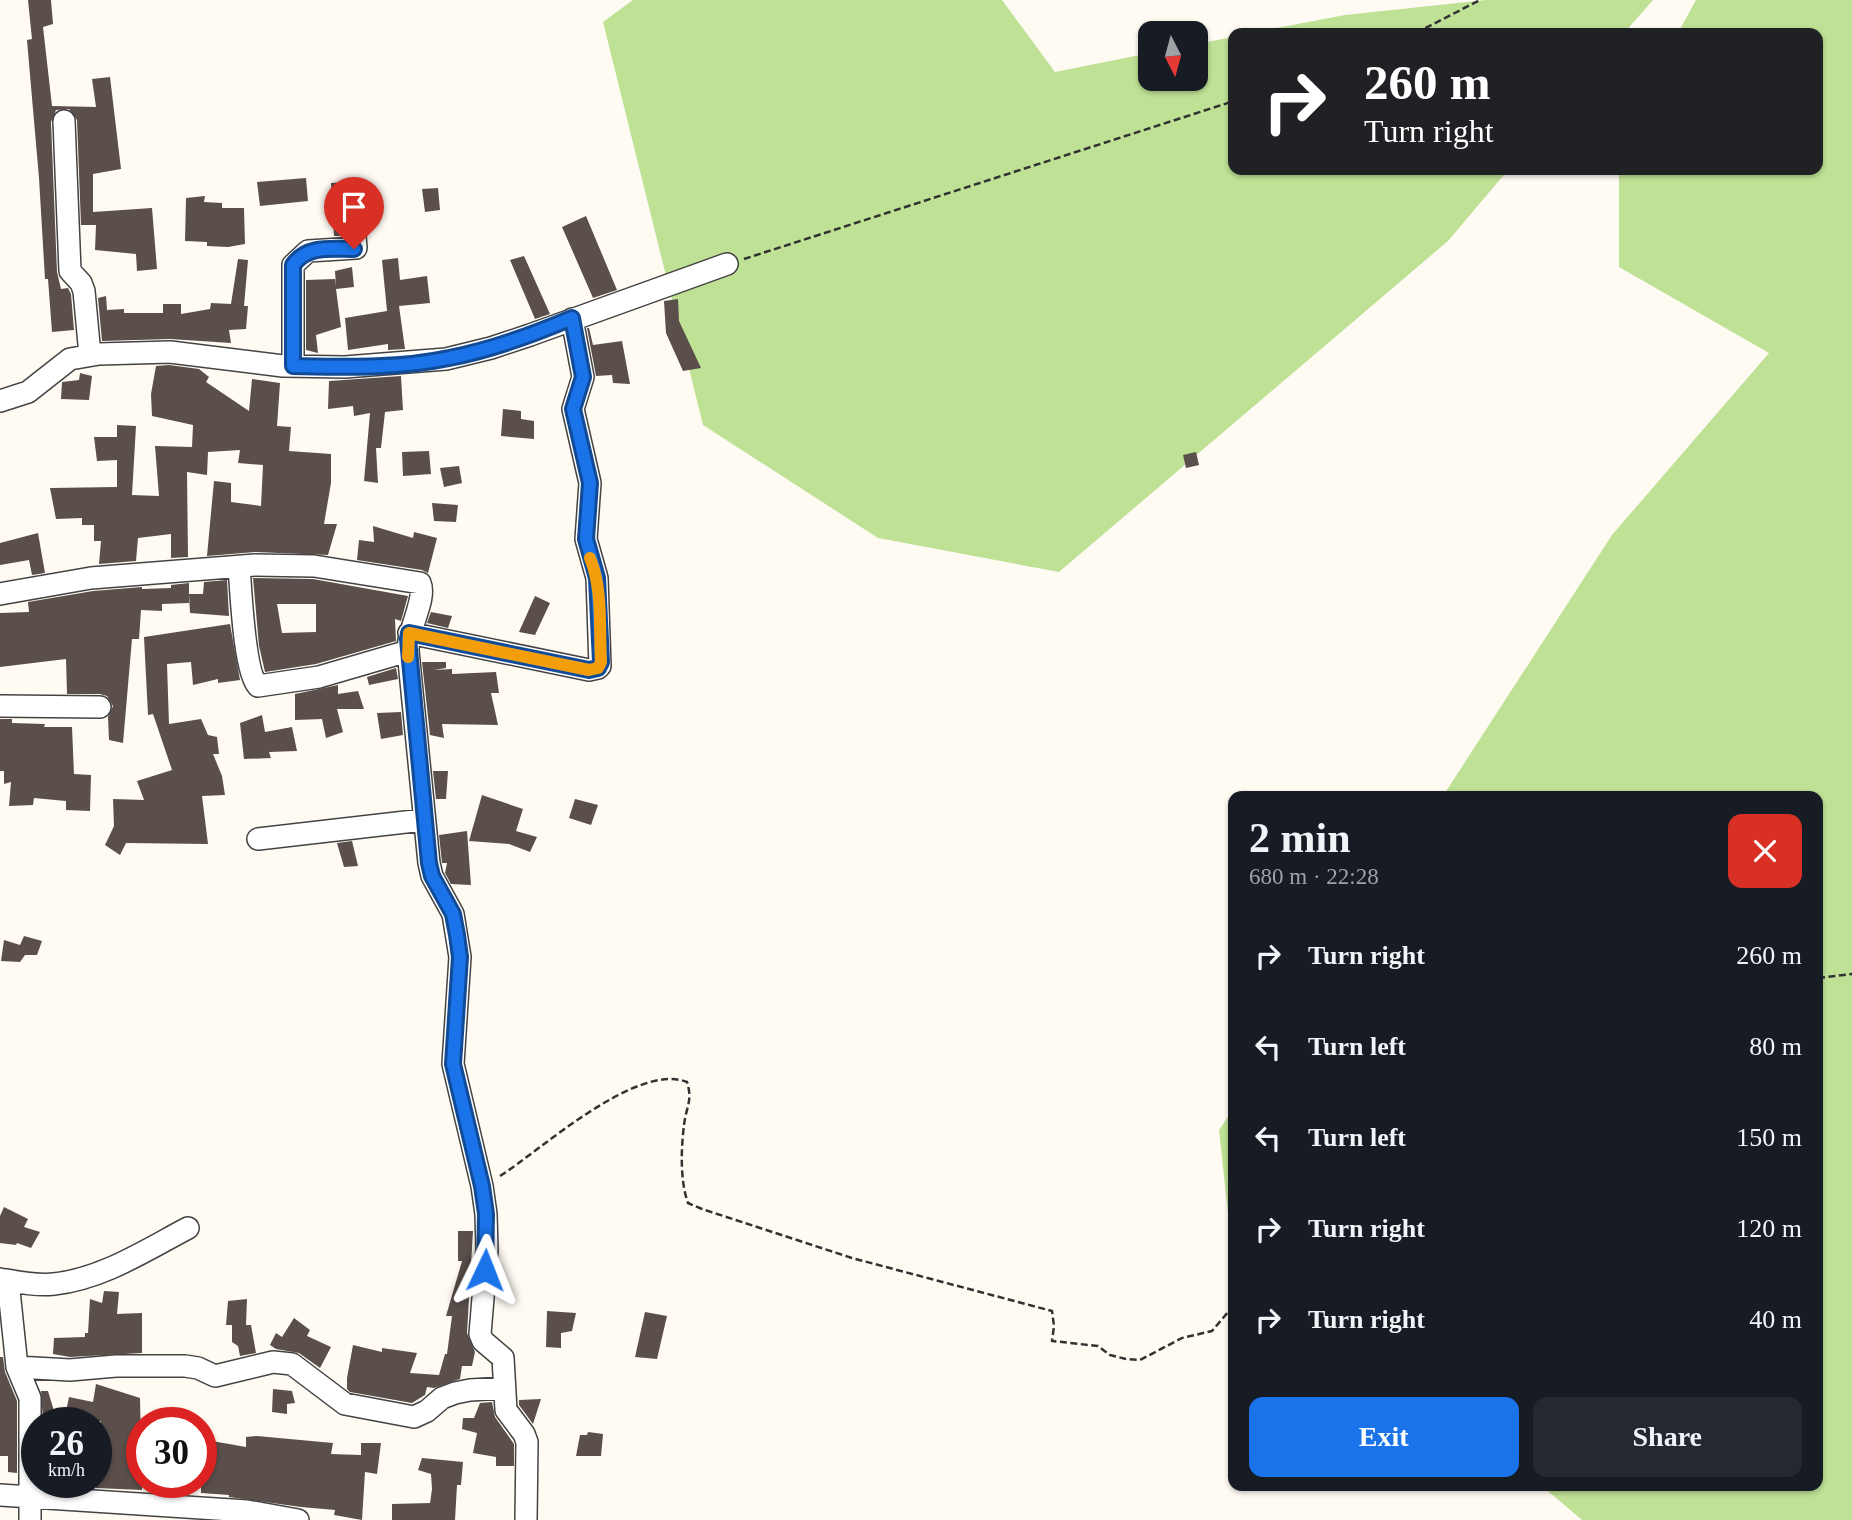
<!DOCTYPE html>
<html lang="en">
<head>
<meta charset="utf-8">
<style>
  :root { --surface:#171b24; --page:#242831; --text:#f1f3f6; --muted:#9ea1a6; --accent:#1a73e8 }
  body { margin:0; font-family:Georgia,serif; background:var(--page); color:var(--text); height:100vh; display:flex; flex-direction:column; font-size:26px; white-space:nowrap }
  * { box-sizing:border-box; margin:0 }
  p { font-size:23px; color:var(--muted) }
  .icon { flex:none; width:38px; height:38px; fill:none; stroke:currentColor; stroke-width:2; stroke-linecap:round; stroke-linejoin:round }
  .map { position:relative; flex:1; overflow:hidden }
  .panel { position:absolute; left:1228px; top:791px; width:595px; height:700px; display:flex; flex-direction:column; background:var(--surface); border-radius:14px; box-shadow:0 2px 5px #0004 }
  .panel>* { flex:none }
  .guide { position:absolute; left:1228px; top:28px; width:595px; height:147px; border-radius:14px; box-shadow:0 2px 5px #0004; background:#202124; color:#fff; overflow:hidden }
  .needle { width:46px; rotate:174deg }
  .tools { position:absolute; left:1138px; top:21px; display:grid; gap:14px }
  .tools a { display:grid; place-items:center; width:70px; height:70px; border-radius:14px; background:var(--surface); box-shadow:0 2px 5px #0004; font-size:35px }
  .speed { position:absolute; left:21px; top:1407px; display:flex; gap:14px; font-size:35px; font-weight:700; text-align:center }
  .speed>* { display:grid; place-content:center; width:91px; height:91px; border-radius:50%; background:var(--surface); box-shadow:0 2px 5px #0004; line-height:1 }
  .speed small { font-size:18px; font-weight:400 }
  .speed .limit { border:10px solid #d22; background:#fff; color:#111 }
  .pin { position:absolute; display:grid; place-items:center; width:60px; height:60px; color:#fff; margin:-72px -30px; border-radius:50% 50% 50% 0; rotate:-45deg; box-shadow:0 0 7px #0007 }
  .pin .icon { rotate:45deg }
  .me { position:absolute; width:77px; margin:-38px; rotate:2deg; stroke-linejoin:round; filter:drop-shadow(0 0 5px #0008) }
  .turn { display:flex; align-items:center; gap:24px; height:147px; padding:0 21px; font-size:32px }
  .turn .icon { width:91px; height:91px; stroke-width:2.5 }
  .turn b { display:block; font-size:49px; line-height:60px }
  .round { display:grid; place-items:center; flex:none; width:74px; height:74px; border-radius:14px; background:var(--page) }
  .overview { display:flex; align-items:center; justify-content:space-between; height:119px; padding:0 21px }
  h1 { font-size:42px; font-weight:800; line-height:52px }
  .cta { display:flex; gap:14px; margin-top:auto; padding:14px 21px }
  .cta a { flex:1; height:80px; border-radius:14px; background:var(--accent); color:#fff; font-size:28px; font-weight:800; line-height:80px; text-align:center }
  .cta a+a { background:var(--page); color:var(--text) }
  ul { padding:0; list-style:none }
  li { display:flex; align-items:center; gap:21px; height:91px; padding:0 21px }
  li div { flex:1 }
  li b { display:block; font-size:26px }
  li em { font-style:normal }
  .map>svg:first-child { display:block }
  .forest { fill:#bee195 }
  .building { fill:#5a4f4b; fill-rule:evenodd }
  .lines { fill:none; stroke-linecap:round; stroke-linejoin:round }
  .minor-casing { stroke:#434343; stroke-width:24 }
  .path { stroke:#323232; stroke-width:2.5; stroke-dasharray:7 3.5; stroke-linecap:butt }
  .minor { stroke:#fff; stroke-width:21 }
  .route-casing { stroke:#114b97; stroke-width:18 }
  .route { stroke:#1a73e8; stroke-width:12 }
  .slow { stroke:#f59e0b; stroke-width:12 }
</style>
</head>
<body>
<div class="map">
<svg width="1852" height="1520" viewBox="0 0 1852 1520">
  <rect width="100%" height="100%" fill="#fffbf3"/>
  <path class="forest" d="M633 0H1002L1055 72 1150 53V79H1195V44L1234 37V170H1508L1448 241 1059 572 878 538 703 425 603 22Z
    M1486 0H1653L1624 33H1251L1345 15Z
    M1696 0H1852V1520H1582L1542 1486H1818V796H1443L1612 535 1769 353 1619 267V170H1818V33H1678Z
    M1234 1108V1269L1219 1130Z"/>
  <path class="building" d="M28 0H51L53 24 43 27 52 106 96 107 92 79 110 77 121 169 93 174V212L152 208 157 269 137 271 136 254 95 250 96 225H81L77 120 69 109 56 110 51 122 57 272 61 289 68 288 71 294 74 330 52 332 48 279H45L39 178 30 75 27 40 32 39Z
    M306 178 308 201 260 206 257 182Z
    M347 182 348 192 372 188 374 225H367L364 215 359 211 352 210 342 218V236H334L331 183Z
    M438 188 440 210 425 212 422 189Z
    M205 196 204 202 222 203V208H244L245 244 228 247 207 246V242L185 241 186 198Z
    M586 216 617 290 593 298 562 227Z
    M524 256 550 314 535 319 510 260Z
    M398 258 400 280 427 276 430 303 399 306 405 349 388 350V344L348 350 345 318 387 311 382 260Z
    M238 259 248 260 244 306H248L246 329 229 330 231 343 170 339 102 341 98 298 106 296 107 310 124 309V313H163V304H181V314L210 309 211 303 231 304Z
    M352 267 354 287 336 289 341 327 316 335 318 353 306 350V280L335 279 336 287 335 271Z
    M678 299 679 321 701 368 683 371 666 333 664 301Z
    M587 328H589L593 345 622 341 630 384 613 383 612 375 596 376Z
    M169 365 199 369 209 377 206 382 249 411 252 379 280 383 277 426 291 427 289 451 331 454V483L324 524H337L328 555 255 552 207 556 214 481 231 483V502L261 506 263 465 238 463 240 450 208 452 207 475 187 472 188 557 171 558V534L138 538 136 561 99 564 101 541H94V525H82V518L56 519 50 488 117 487V460L97 461 94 437H117V425L136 426 132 495 159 496 155 446 192 447 193 425 152 416 151 394 156 366Z
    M80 373 92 376 89 400 61 399 62 382 79 380Z
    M401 376 403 410 385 412 381 448H376L378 483 364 481 370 413 354 416 353 406 328 409 329 381Z
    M503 409 521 411V419L534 421V439L501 436Z
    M429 451 431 474 403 476 402 452Z
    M1196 452 1199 465 1186 468 1183 455Z
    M459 466 462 483 444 487 440 468Z
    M432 503 458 505 456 522 434 521Z
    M373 526 413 538 414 532 437 538 428 573 422 570 357 560 359 540 374 542Z
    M38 533 45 573 32 575 29 560 0 565V543Z
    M253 578 313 579 408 596 401 621 395 619 396 641 316 664 265 672 259 646ZM277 604H316V632L282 633Z
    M227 580 229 616 190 613 189 594H203L204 582Z
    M189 583V603L162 604V611L141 610 139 639H132L123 743 109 740 108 717 113 706 107 696 100 694H67L66 659 0 667V613L29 612 28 602 93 591 142 587V589L171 588V585Z
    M535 596 550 603 535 635 519 632Z
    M431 612 452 616 448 628 427 623Z
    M230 624 240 680 218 683V679L193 685 191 662 167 664 169 724 201 719 208 735 217 737 219 754H213L222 776 225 795 202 796 208 844 126 843 120 855 105 845 114 826 113 799 144 800 137 781 172 770 153 714 148 715 144 637Z
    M422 662H446V668L434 670 452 669V674L496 672 499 693H491L498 725 442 724 444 738 430 735Z
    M396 668 398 679 369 685 367 677Z
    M338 685V694L358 691 364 709H337L343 732 326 738 322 719 295 720V694Z
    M401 712 403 735 381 739 377 713Z
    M262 715 265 732 292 727 297 751 269 752 271 758 244 759 240 723Z
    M0 719H12V723L45 724 44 727H72L74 774 91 775 90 811 66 810V801L34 798 33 805 9 806 11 782 4 784V771H0Z
    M433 771H448L446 799H436Z
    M482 795 523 809 516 831 537 837 530 852 509 844 469 841Z
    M575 799 598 805 591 825 569 818Z
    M467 831 471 885 451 884 445 873 447 863H442L439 835Z
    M352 841 358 866 344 867 337 843Z
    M24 936 42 941 37 955H25L20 962 1 961 4 940 20 945Z
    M4 1207 28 1219 24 1227 40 1232 31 1248 17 1243 16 1245 0 1243V1216Z
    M458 1231H473L467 1333 475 1352 472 1366H462L460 1379 434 1388 427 1387 425 1395 412 1403 350 1392 347 1389V1378L353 1345 382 1352V1348L417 1353 410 1373 439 1375 445 1354H447L452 1316H446L462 1261H458Z
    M104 1291 119 1292 117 1314 142 1313V1353L70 1357 53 1354 54 1338 85 1337V1333H88L90 1299 102 1303Z
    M247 1299 246 1325H251L256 1353 240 1356 238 1346 232 1342V1325H226L228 1301Z
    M547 1311 576 1313 572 1331 561 1333V1348L546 1347Z
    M645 1312 667 1316 657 1359 635 1357Z
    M294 1318 310 1330 307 1336 331 1347 320 1368 299 1353 276 1349 270 1345 276 1333 282 1337Z
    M0 1357H3L5 1372 17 1401V1473L8 1472V1456H0Z
    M96 1384 140 1398 142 1490 96 1488V1450L101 1421H64L69 1397 93 1402Z
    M273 1389 292 1391 295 1403 287 1404V1414L272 1412Z
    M41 1391H48L57 1421H43Z
    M541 1399 533 1424 519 1405V1400Z
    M492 1402 495 1417 514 1444V1466H496V1457L473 1453 477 1433 462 1429 463 1418H474L480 1403Z
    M588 1432 603 1434 601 1456H576L580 1435H587Z
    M257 1436 333 1443 331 1454 361 1455V1443H381L377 1474 365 1472 362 1520 334 1515 335 1510 301 1507 229 1497V1495L201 1493V1443L211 1446 212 1441 246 1447V1437Z
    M422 1458 463 1462 461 1485H457L455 1520H392V1504L430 1503 432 1489 431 1474 418 1470Z"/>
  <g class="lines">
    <g class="minor-casing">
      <path id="minor" d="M64 121 70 271 81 283 84 291 90 355
        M293 366V265L308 251 356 248 354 223
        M0 401 28 392 70 359 99 354 170 352 283 366 345 367 446 359 491 348 530 335 727 264
        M239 567C241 590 244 672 258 686L319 677 408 651
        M0 594 91 578 255 565 314 566 420 583C427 599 407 630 408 651L429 863 432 876 453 914 460 957 453 1064 482 1186 486 1214 487 1250 480 1334 483 1341 503 1358 506 1410 524 1434 527 1442 526 1520
        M409 633 589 670 598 668 600 666 597 578 586 539 590 483 573 409 583 377 572 319
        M0 706 100 707
        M258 839 423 820
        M0 1279C17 1282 36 1286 54 1284 102 1279 146 1250 188 1228
        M8 1281 17 1367 30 1398V1520
        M17 1367 70 1370 116 1366H185L198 1368 215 1376 273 1362 292 1364 345 1404 414 1417 427 1411 442 1398 455 1393 470 1390 504 1388
        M0 1495 247 1511 298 1520"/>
    </g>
    <path class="path" d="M1416 33 1480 0
      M744 259 1234 101
      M1818 978 1852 974
      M500 1176C541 1150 636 1062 687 1082 693 1101 686 1107 684 1125 681 1149 680 1181 688 1203L702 1209 852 1258 1052 1311 1054 1326 1052 1341 1098 1346 1110 1355 1126 1359 1140 1360 1182 1338 1212 1331 1234 1305"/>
    <use href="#minor" class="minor"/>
  </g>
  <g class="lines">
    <g class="route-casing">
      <path id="route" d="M354 249C331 249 307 245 293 265V366C344 367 398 369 449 358 491 350 532 335 572 318L583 377 573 409 590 483 586 539 597 578 601 662 598 668 589 670 409 633 408 639 429 863 432 876 453 914 457 935 460 957 453 1064 482 1186 486 1214 485 1270"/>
    </g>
    <use href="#route" class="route"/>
    <path class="slow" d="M408 657 409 633 589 670 598 668 601 662C599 628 603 589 590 558"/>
  </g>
</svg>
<div class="tools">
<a><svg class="needle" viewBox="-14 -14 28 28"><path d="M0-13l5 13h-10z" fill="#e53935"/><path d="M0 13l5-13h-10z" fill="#9ea1a6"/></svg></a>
</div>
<div class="speed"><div>26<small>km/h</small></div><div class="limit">30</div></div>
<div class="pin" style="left:354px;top:249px;background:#d93025"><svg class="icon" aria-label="arrive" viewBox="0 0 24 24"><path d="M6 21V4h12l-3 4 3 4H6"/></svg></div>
<svg class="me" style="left:485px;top:1270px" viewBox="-20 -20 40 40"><path d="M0-17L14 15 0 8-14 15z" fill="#1a73e8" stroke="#fff" stroke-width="4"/></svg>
<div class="guide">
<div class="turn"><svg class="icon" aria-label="right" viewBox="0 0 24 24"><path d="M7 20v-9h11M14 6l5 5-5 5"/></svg><div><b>260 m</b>Turn right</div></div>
</div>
<section class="panel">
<div class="overview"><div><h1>2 min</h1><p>680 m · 22:28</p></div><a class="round" style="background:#d93025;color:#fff"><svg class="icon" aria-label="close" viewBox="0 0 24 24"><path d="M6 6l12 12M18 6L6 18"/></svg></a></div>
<ul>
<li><svg class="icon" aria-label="right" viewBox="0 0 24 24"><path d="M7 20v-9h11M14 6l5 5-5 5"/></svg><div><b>Turn right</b></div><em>260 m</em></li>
<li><svg class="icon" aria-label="left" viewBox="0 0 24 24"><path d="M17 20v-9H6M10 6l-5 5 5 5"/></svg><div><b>Turn left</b></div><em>80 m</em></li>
<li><svg class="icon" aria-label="left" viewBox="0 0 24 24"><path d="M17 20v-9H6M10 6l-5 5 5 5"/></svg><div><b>Turn left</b></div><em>150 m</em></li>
<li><svg class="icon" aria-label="right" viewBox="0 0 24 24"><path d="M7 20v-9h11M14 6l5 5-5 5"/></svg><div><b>Turn right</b></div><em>120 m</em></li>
<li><svg class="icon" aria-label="right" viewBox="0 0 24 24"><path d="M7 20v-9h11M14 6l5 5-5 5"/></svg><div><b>Turn right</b></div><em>40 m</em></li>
</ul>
<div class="cta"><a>Exit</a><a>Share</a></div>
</section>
</div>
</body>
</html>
